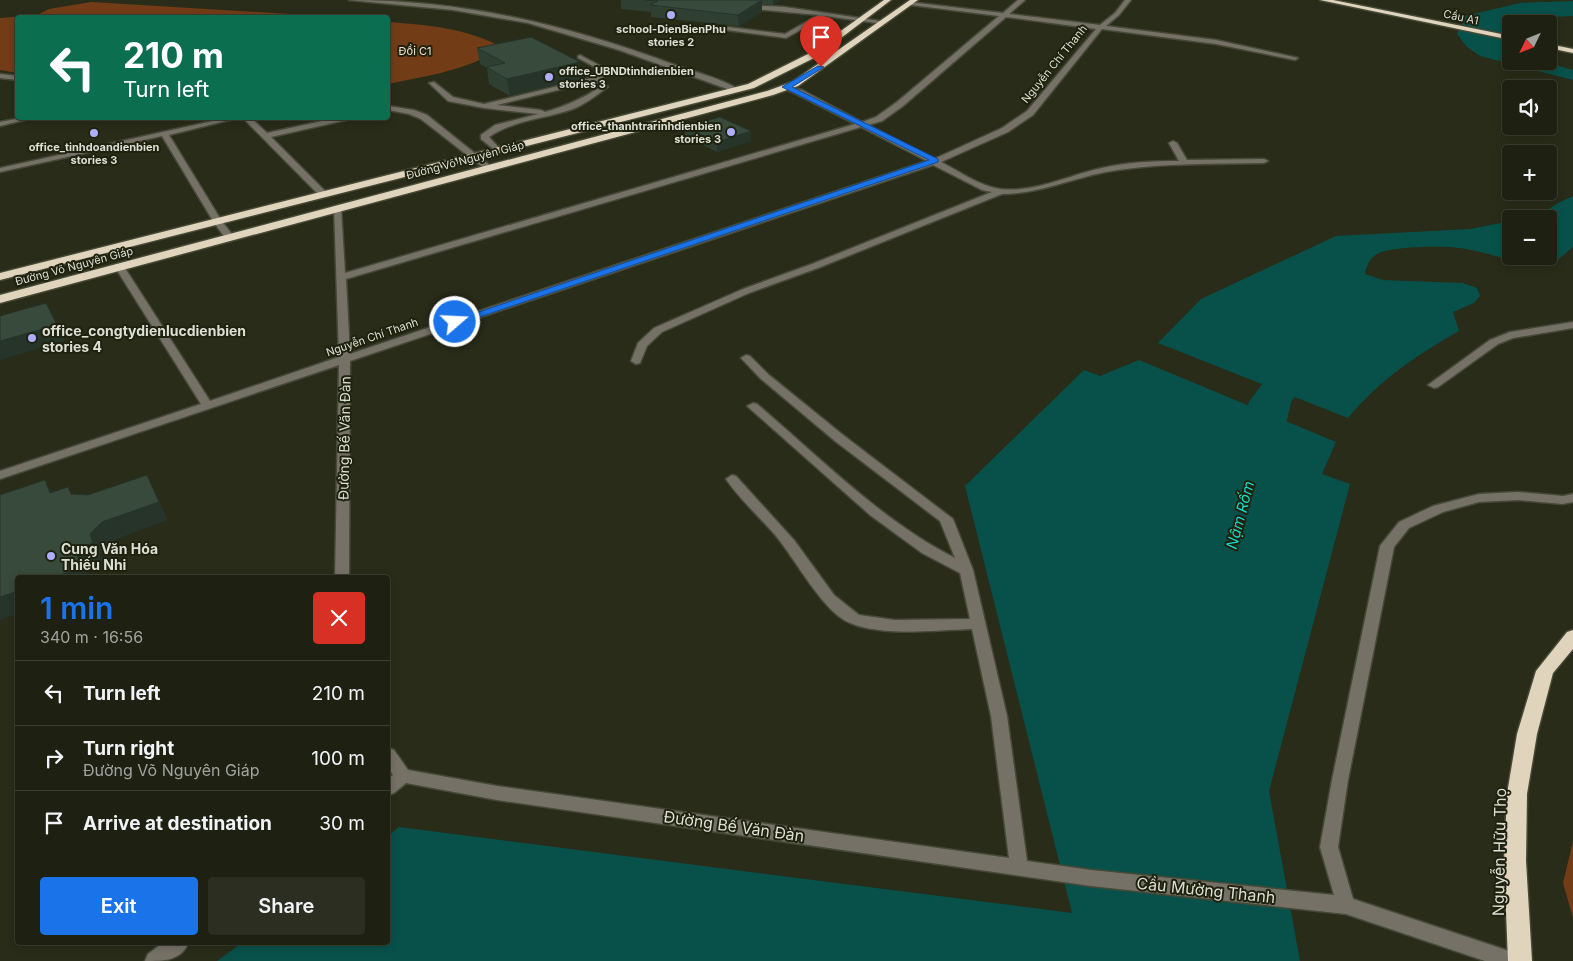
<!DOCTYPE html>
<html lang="en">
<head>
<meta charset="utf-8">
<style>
  :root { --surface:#1e2112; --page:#2b2e20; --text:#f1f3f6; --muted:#a1a39f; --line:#3c3e32; --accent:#1a73e8 }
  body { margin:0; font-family:Inter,sans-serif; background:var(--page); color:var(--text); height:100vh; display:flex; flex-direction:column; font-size:19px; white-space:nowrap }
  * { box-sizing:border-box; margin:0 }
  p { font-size:16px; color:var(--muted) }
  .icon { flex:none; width:28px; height:28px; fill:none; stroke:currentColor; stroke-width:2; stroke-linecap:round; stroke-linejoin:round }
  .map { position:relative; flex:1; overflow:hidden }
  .panel { position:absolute; left:15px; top:575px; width:375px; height:370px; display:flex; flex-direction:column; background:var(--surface); border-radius:5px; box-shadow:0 2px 8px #0003,0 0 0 1px var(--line) }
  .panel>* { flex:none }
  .guide { position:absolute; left:15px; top:15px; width:375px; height:105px; border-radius:5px; box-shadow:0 2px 8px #0003,0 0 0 1px var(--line); background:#0b6e4f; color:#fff; overflow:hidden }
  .needle { width:32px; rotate:227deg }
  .fabs { position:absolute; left:1502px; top:15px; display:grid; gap:10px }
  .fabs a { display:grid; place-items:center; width:55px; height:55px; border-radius:5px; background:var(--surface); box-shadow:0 2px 8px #0003,0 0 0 1px var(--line); font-size:25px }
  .pin { position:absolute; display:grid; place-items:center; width:42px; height:42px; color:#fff; margin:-51px -21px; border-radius:50% 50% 50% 0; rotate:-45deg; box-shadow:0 0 5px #0007 }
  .pin .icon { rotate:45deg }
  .me { position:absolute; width:55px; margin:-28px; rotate:71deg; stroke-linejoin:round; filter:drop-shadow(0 0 4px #0008) }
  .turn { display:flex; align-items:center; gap:18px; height:105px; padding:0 25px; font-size:22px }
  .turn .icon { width:65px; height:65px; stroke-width:2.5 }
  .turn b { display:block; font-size:35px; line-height:42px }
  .round { display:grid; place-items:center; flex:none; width:52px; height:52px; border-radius:5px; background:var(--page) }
  .summary { display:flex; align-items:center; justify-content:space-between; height:85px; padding:0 25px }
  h1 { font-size:30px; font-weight:600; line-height:38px; color:var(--accent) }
  .action { display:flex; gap:10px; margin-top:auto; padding:10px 25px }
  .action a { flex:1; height:58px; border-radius:5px; background:var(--accent); color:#fff; font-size:20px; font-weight:600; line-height:58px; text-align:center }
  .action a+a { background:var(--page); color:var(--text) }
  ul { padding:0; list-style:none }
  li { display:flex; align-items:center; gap:15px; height:65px; padding:0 25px; border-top:1px solid var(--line) }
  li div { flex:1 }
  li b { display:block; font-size:19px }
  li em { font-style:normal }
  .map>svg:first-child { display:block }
  .green { fill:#723c17 }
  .water { fill:#08514a }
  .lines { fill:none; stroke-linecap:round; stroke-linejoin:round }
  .river { fill:#08514a; fill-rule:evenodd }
  .minor-casing { stroke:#454936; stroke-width:3 }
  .highway-casing { stroke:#454936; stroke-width:3 }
  .minor { fill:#767167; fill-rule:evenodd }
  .highway { fill:#e0d4bd; fill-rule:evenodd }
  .wall { fill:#2f4033 }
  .shaded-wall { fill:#263429 }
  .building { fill:#374a3b; stroke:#263429 }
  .route { fill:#1a73e8; stroke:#114b97 }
  .poi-dot { fill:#aeaefb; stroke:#1f220f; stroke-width:2 }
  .labels { text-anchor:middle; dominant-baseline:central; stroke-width:4; stroke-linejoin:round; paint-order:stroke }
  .far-street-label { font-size:11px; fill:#dcdfd3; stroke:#1f220f }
  .far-poi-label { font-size:11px; font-weight:bold; fill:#dcdfd3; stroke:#1f220f }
  .far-park-label { font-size:11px; fill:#f5dfd4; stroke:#1f220f }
  .poi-label { font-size:14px; font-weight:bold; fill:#dcdfd3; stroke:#1f220f; text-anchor:start }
  .street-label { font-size:14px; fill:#dcdfd3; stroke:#1f220f }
  .water-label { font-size:15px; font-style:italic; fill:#13ddc9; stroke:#1f220f }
  .near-street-label { font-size:16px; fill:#dcdfd3; stroke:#1f220f }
</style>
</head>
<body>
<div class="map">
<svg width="1573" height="961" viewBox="0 0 1573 961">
  <rect width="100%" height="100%" fill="#282c18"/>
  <path class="green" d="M91 2H92L339 17 18 18 17 73 0 70V18L37 15 49 9Z
    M388 22C427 25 468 28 503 48 468 70 427 76 388 84Z
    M1573 841V918L1563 883Z"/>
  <path class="water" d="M1573 1V16L1513 19 1510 25 1511 61H1543L1573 70V80L1480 56 1467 47 1457 34 1465 16 1520 3Z
    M1573 196V247C1563 255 1555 265 1541 265 1516 264 1491 253 1466 249 1449 245 1394 246 1379 253 1371 256 1366 266 1365 274L1383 280 1463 283 1477 288 1480 296 1474 303 1453 312 1459 331C1415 356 1381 379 1348 418L1158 343 1201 299 1336 236 1470 229 1511 221V256H1549V219H1522L1539 215 1560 202Z
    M1139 360 1336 442 1322 474 1350 484 1269 791 1300 961H217L242 943 388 942V836L399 827 1072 913 965 486 1084 370 1100 376Z"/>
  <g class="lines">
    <path class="river" d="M1315 326 1329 330 1334 338 1291 402 1275 476 1268 486 1252 490 1236 486 1229 476 1249 402 1301 330Z"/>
    <g class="minor-casing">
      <path id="minor" d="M349 0C465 0 567 25 675 65 692 71 726 80 739 90L733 91 619 50 528 23 453 10Z
        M1018 0H1025L1009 14 1100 25 1115 13 1125 0H1131L1119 15 1106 26 1216 40 1298 58 1295 60 1216 44 1102 29 1033 115 1008 132 941 162C959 171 979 186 1000 189 1035 193 1069 175 1102 168 1127 162 1153 161 1179 161L1169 143 1173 141 1177 143 1187 160 1264 159 1268 161 1264 163C1216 164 1166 163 1118 170 1078 175 1043 194 1002 194L818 268 749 293 662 332 647 346 640 363 636 364 631 361 638 343 654 328 743 289 812 264 992 192 982 190 933 165 350 361 349 578H335L339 365 0 479V471L201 404 115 267 117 265H123L210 401 339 357 334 206 341 208 345 273 855 124 796 94 783 88V86L802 90 862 122 876 117 897 102 999 16 911 5 909 2 1003 13ZM1006 17 1096 29 1027 111 1002 128 934 159 868 125 882 121 903 106ZM861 127 927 161 350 354 346 279Z
        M745 5 785 7 887 22 884 24 825 16 786 38 726 30 728 27 785 34 818 15 743 8Z
        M580 55 608 70V72L601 79 608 87 606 88C596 96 585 104 573 109 545 119 513 120 489 137L501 150 497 152 481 139V135L495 125 538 114 484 108 448 101 429 83 434 82 453 97 484 104 595 77 602 71 578 58V56ZM595 81 600 87C582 99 566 106 545 112L541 110 497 105Z
        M0 74 18 76V80L0 78Z
        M388 106 414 110 427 115 492 167 485 169 421 119 409 114 388 110Z
        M21 118H33L0 126V122Z
        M226 118H238L169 135 221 220 234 237 229 240 226 239 213 221 162 136 0 172V168Z
        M243 118H251L267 133 336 118H346V120L271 137 326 192V196H320Z
        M1573 322V328L1513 338 1498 344 1438 387 1434 388 1428 385 1490 340 1510 332Z
        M746 355 750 356 769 375 843 435 953 519 973 570 1007 716 1027 861 1091 870 1334 895 1320 847 1332 780 1380 546 1399 522 1433 506 1479 494 1518 492 1563 496 1573 494V502L1563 504 1518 500 1479 502 1443 512 1409 528 1394 547 1348 780 1338 847 1353 899 1512 952 1519 954 1522 961H1485L1346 914 1091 886 497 800 406 783 394 793 388 795V779L393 775 388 767V748L394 750 408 770 497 786 1009 858 991 716 972 629C936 630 884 637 850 623 823 612 796 560 776 536 760 517 740 500 726 479L732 475 736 476 794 540 834 595 859 615 895 620 970 619 960 573 922 553 870 515 747 406 753 403 757 404C818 456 883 522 955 558L940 521 835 441 761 379 741 358Z
        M164 942H189C181 961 164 961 145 961L148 954Z"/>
    </g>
    <g class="highway-casing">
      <path id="highway" d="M884 0H891L816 57 754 88 0 280V273L748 84 810 53Z
        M910 0H918L798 86 773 95 0 303V295L767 91 792 82Z
        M1320 0H1333L1511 36V40Z
        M1549 44 1573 49V53L1549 48Z
        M1573 630V649L1553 673 1537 734 1527 794 1526 861 1532 961H1508L1504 861 1507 794 1517 734 1536 671 1567 632Z"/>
    </g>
    <use href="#minor" class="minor"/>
    <use href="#highway" class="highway"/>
  </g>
  <path class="wall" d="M621 0H780L773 5 762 4V12L739 26 651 17V12L621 9Z
    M477 48 582 78 510 96 489 84 487 68 480 64Z
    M685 127 751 141 717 152 685 136Z"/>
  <path class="shaded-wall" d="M762 0V12L739 26 738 15Z
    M773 0H780L773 5Z
    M580 62 582 78 510 96 507 79Z
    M751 131V141L717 152V142Z
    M57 325 65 341 0 360V341Z
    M147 475 168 520 112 541 100 552 103 561 85 568 89 578H53L75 549Z
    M45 480 55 498 50 493Z
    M18 591V614L0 620V597Z"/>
  <path class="building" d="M645 0H762L738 15 650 5 658 1Z
    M531 37 580 62 507 79 486 67 505 63 477 48Z
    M720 117 751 131 717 142 685 127Z
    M46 303 57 325 0 341V316Z
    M147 475 159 502 102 522 90 534 93 543 75 549 81 567 53 578H18V591L0 597V495L45 480 50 493 68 487 71 494 88 495Z"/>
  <path class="route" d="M818 66 824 67 792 87 938 159V162L459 324H452V321L929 160 782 87Z"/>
  <g class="poi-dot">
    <circle cx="671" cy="15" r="5"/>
    <circle cx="549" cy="77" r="5"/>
    <circle cx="731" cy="132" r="5"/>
    <circle cx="94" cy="133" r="5"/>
    <circle cx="32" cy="338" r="5"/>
    <circle cx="51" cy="556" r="5"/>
  </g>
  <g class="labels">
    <g class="far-street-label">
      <text transform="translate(1461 17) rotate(12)">Cầu A1</text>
      <text transform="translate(1054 64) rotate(-51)">Nguyễn Chí Thanh</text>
      <text transform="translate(465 160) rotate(-15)">Đường Võ Nguyên Giáp</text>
      <text transform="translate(74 266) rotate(-15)">Đường Võ Nguyên Giáp</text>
      <text transform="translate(372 337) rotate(-19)">Nguyễn Chí Thanh</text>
    </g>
    <g class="far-poi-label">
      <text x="671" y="29">school-DienBienPhu<tspan x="671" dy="13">stories 2</tspan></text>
      <text x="559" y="71" text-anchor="start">office_UBNDtinhdienbien<tspan x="559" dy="13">stories 3</tspan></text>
      <text x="721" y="126" text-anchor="end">office_thanhtrarinhdienbien<tspan x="721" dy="13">stories 3</tspan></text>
      <text x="94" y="147">office_tinhdoandienbien<tspan x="94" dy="13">stories 3</tspan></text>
    </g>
    <g class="far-park-label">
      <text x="415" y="51">Đồi C1</text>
    </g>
    <g class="poi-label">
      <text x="42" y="330">office_congtydienlucdienbien<tspan x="42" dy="16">stories 4</tspan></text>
      <text x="61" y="548">Cung Văn Hóa<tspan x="61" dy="16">Thiếu Nhi</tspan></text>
    </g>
    <g class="street-label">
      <text transform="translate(344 438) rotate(-89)">Đường Bế Văn Đàn</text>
    </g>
    <g class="water-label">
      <text transform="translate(1240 515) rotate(-75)">Nậm Rốm</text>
    </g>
    <g class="near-street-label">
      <text transform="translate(734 826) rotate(8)">Đường Bế Văn Đàn</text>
      <text transform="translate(1499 852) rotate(-89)">Nguyễn Hữu Thọ</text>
      <text transform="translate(1206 890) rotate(6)">Cầu Mường Thanh</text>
    </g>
  </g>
</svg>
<div class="fabs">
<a><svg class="needle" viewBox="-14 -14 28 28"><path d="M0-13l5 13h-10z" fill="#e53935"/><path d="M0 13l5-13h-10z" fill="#a1a39f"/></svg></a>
<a><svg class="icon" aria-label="sound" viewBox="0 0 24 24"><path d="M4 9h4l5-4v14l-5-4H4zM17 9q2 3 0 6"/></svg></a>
<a>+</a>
<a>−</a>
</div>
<div class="pin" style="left:821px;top:67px;background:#d93025"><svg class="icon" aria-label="arrive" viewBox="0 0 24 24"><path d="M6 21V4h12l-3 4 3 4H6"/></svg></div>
<svg class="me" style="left:455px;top:322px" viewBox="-20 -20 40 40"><circle r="17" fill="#1a73e8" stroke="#fff" stroke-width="3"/><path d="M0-11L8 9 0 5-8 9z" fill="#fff"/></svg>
<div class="guide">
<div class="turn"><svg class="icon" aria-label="left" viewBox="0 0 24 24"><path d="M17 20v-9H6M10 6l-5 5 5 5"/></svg><div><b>210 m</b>Turn left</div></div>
</div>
<section class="panel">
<div class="summary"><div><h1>1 min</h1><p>340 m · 16:56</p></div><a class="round" style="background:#d93025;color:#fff"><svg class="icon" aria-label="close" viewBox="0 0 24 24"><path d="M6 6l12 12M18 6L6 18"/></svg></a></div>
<ul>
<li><svg class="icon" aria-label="left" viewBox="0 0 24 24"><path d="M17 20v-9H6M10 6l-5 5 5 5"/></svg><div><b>Turn left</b></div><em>210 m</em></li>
<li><svg class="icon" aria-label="right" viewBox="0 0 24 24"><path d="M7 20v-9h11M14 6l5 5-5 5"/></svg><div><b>Turn right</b><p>Đường Võ Nguyên Giáp</p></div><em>100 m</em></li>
<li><svg class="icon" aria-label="arrive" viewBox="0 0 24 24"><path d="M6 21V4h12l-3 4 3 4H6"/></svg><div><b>Arrive at destination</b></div><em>30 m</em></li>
</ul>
<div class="action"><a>Exit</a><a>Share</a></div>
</section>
</div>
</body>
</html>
